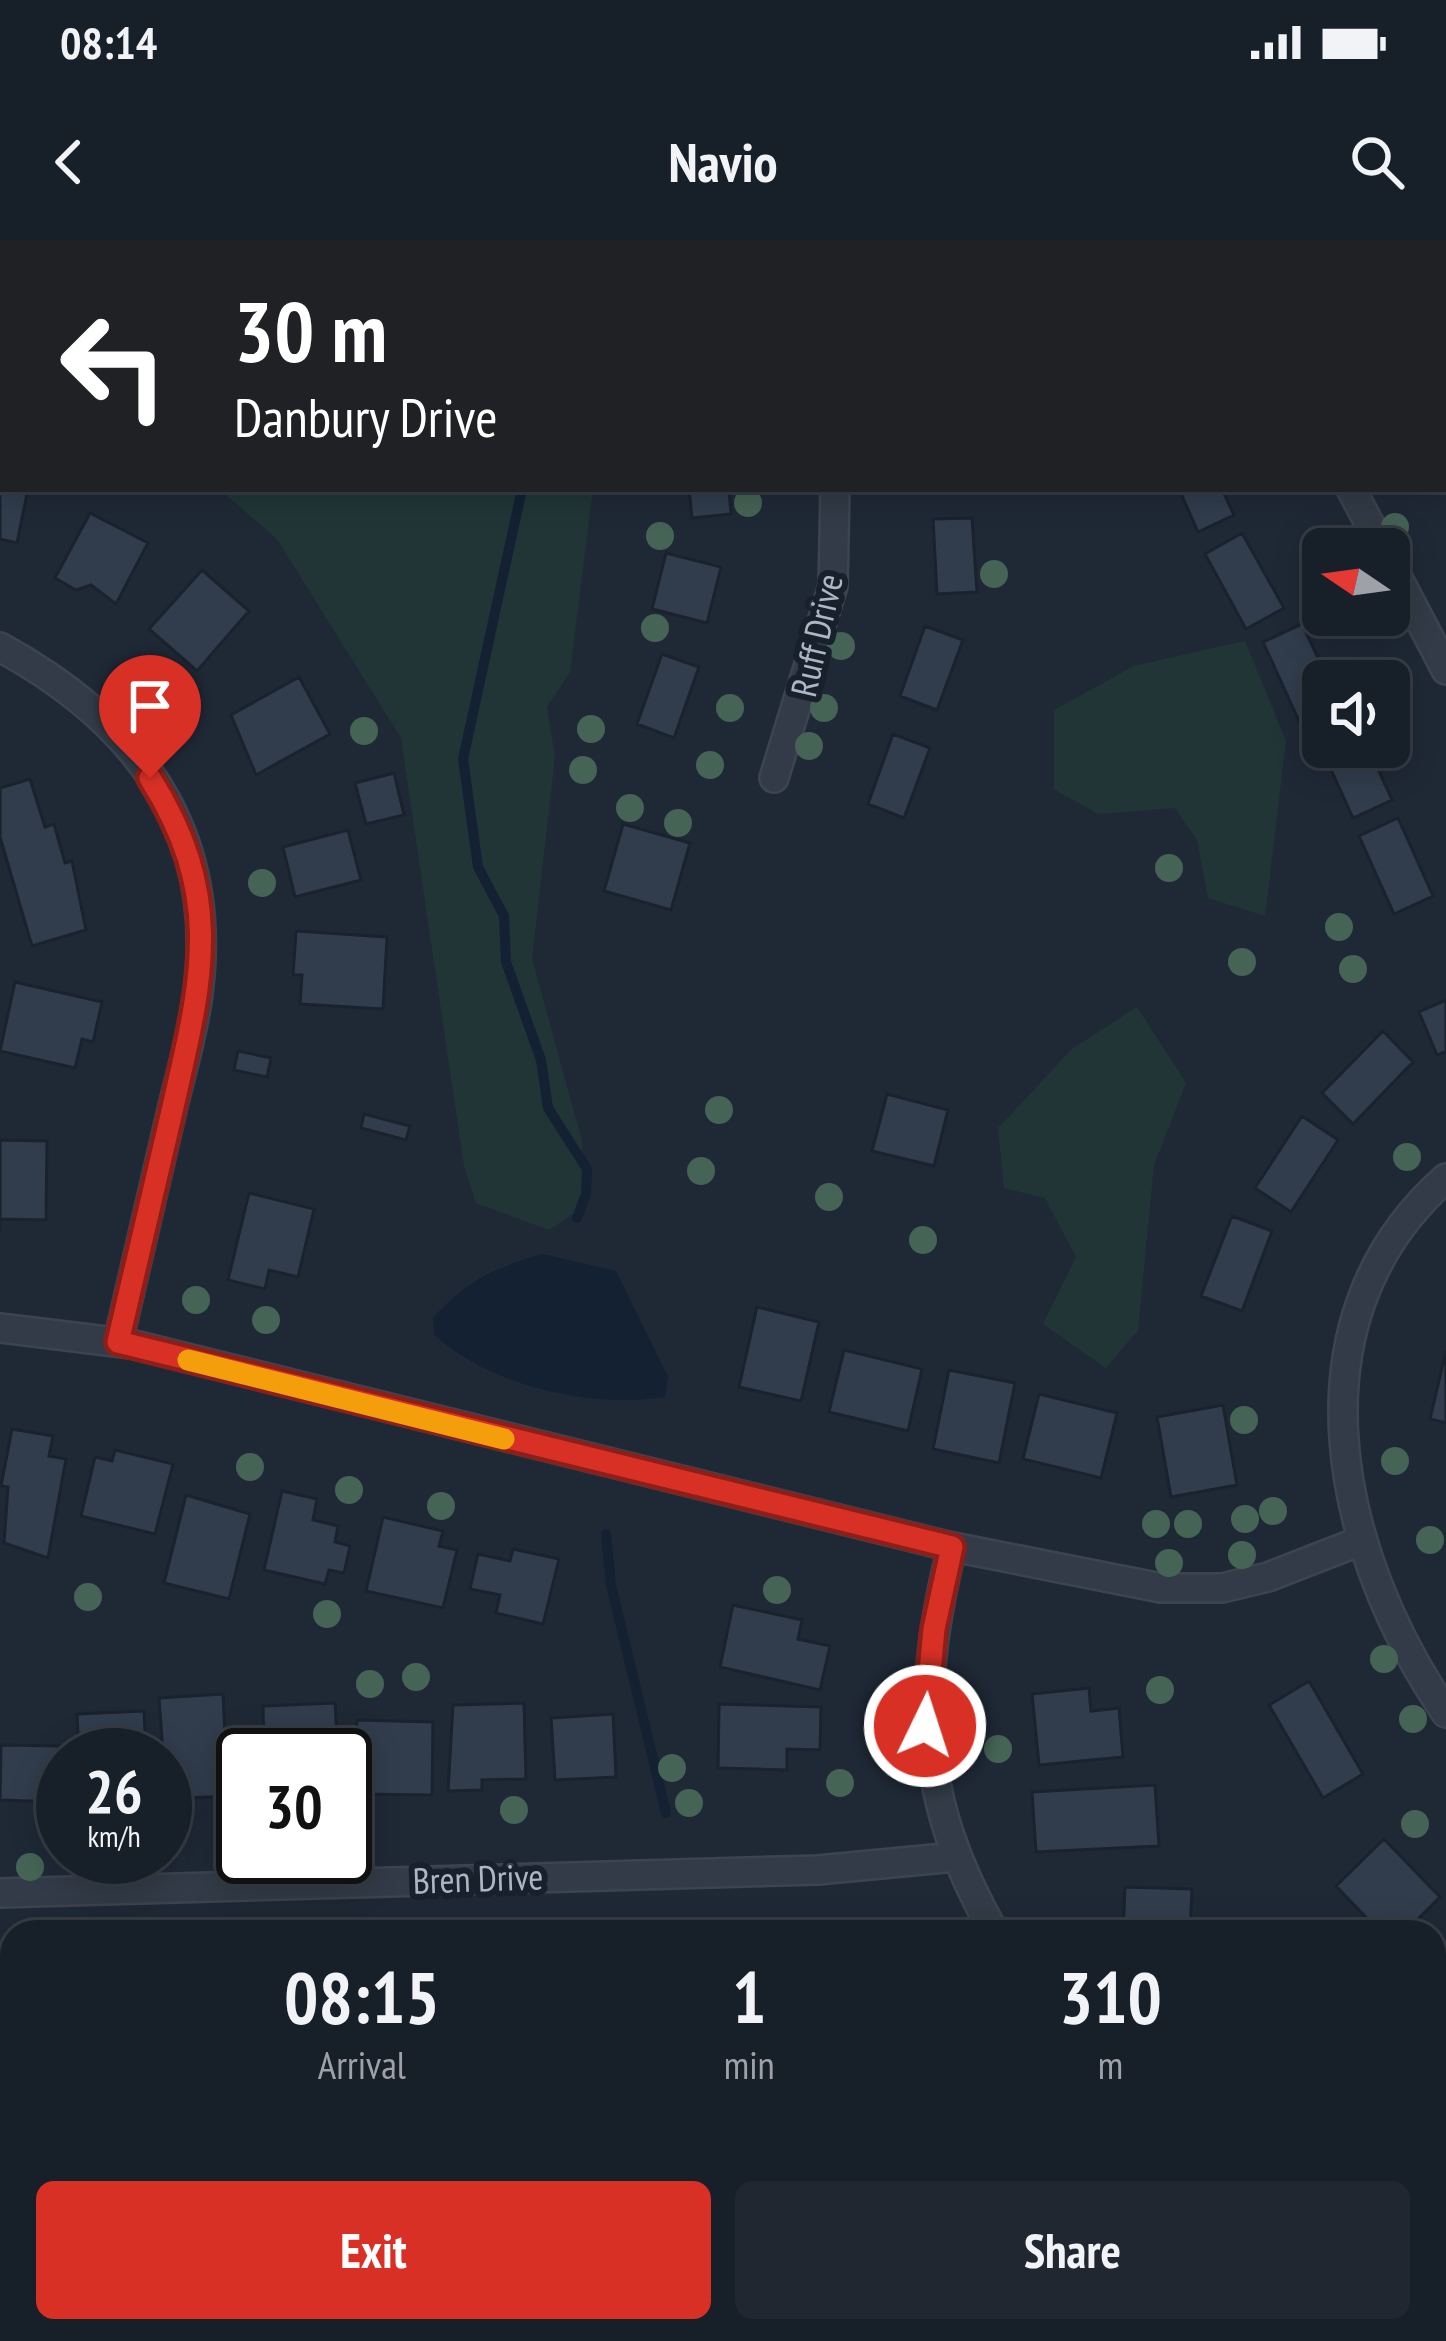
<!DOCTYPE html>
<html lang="en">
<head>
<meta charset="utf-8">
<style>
  :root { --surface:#171f28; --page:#202730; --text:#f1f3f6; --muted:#9ea2a8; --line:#363d45; --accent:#d93025 }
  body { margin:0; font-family:"PT Sans Narrow",sans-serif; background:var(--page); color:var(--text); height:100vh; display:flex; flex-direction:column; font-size:45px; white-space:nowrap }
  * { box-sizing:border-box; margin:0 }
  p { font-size:39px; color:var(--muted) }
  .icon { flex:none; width:66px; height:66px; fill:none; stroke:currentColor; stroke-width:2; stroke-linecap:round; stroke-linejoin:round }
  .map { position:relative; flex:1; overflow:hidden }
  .panel { position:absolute; left:0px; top:1680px; width:1446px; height:423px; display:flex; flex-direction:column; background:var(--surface); border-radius:36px 36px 0 0; box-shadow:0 6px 30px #0003,0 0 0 3px var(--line) }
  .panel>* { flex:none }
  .banner { position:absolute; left:0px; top:0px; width:1446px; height:252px; box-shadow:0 6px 30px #0003,0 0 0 3px var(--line); background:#202124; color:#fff; overflow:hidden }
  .needle { width:78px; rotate:283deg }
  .buttons { position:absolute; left:1302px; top:288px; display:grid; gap:24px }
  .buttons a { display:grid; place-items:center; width:108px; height:108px; border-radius:18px; background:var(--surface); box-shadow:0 6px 30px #0003,0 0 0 3px var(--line); font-size:60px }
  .speed { position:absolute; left:36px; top:1488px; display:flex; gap:24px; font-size:60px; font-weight:700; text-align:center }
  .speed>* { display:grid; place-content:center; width:156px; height:156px; border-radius:50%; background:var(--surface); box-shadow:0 6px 30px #0003,0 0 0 3px var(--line); line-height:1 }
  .speed small { font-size:30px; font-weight:400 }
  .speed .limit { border:6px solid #111; border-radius:18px; background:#fff; color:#111 }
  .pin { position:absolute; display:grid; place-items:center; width:102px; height:102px; color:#fff; margin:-123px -51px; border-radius:50% 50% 50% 0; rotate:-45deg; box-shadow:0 0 12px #0007 }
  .pin .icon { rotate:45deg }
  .me { position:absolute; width:132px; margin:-66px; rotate:4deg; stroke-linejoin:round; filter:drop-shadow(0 0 9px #0008) }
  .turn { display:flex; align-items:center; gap:42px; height:252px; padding:0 36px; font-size:54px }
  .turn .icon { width:156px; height:156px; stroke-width:2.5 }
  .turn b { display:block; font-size:84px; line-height:102px }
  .eta { display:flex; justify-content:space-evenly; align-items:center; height:204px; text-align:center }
  .eta b { font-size:72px; font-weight:800; line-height:84px }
  .cta { display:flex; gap:24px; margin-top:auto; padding:24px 36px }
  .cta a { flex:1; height:138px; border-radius:18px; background:var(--accent); color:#fff; font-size:48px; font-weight:800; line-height:138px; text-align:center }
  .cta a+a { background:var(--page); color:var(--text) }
  .status { display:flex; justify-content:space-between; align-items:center; height:84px; padding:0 60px; background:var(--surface); direction:ltr }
  .status svg { height:33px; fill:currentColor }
  header { display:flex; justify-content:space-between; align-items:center; height:156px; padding:0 36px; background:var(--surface); font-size:54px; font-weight:800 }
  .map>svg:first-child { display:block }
  .green { fill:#213537 }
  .water { fill:#132133 }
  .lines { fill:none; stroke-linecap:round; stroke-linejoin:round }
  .stream { stroke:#132133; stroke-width:10 }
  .building { fill:#313d4d; stroke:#1a222d; stroke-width:3 }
  .minor-casing { stroke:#3c4450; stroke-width:32 }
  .minor { stroke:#323b47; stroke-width:27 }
  .tree { fill:#456455 }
  .route-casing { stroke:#8d1f18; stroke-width:30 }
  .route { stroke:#d93025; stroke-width:21 }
  .slow { stroke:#f59e0b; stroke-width:21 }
  .labels { text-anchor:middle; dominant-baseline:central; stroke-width:12; stroke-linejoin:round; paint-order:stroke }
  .street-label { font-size:36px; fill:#acb6c4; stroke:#18202b }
</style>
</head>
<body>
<div class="status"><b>08:14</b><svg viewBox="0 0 49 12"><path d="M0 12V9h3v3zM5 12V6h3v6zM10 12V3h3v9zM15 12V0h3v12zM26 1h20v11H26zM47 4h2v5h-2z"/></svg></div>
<header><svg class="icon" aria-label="back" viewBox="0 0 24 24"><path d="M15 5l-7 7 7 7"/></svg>Navio<svg class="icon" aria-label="search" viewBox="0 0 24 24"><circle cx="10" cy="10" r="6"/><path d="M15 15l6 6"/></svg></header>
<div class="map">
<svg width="1446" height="2101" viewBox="0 0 1446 2101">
  <rect width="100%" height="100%" fill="#1f2936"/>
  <path class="green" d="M219 249H593L570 432 547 467 555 517 532 719 582 901 586 965 549 990 476 963 464 926 401 498 277 299Z
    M1245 401 1286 501 1265 676 1208 658 1197 600 1175 568 1098 574 1054 549V470L1134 426Z
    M1137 767 1186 843 1154 925 1138 1090 1106 1128 1043 1084 1076 1017 1045 958 1004 948 998 888 1072 809Z
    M1446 2001V2101H1375V2091H1434V2008Z"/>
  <path class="water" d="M542 1014 616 1031 668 1137 665 1157C590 1169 491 1146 434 1095L433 1078C464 1042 496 1027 542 1014Z"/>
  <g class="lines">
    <path class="stream" d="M574 3 575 0
      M522 249 463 519 478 627 504 676 506 722 541 820 548 868 587 929 586 954 577 978
      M606 1294 611 1345 666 1573
      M800 2093V2091"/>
  </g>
  <path class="building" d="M0 234 3 249H28L17 303 0 299Z
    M689 249H729L731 274 692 278Z
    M1179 249H1222L1234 275 1198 292Z
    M90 273 148 303 116 364 91 345 76 350 55 338Z
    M972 278 977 352 937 354 933 279Z
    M1242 293 1284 368 1246 389 1205 314Z
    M666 313 721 327 707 383 652 369Z
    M202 330 249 371 197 431 149 389Z
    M1302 384 1329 441H1323V470L1299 481 1263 402Z
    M925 386 963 400 937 470 900 456Z
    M662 414 699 427 674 498 637 484Z
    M299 437 330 494 256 535 231 475Z
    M893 494 930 508 904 578 868 564Z
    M1323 497V507H1368L1392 560 1353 578 1317 499Z
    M394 533 404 575 366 584 355 543Z
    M30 539 45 587 54 584 65 623 72 621 86 690 32 706 0 597V548Z
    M1398 578 1433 656 1394 674 1359 596Z
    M623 584 690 603 671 670 604 651Z
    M348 590 361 640 295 657 283 607Z
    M296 691 387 697 383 769 300 764 302 735H293Z
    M15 742 102 762 93 802 82 799 75 828 0 811Z
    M1446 760V811L1437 815 1419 772Z
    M1383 791 1413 822 1353 884 1322 853Z
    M238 811 271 818 267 837 234 830Z
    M887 854 948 870 934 926 872 911Z
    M364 874 410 886 406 900 361 888Z
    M1302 876 1338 900 1291 972 1255 948Z
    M0 900 47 901 46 980 0 979V993Z
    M249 953 314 969 298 1037 269 1030 265 1049 228 1040Z
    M1232 976 1272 991 1242 1071 1201 1056Z
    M757 1067 819 1082 801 1161 739 1147Z
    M844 1110 922 1129 908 1191 829 1172Z
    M1446 1111V1183L1430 1179Z
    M949 1130 1015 1143 999 1223 933 1209Z
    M1039 1154 1117 1173 1101 1238 1023 1219Z
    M1223 1165 1237 1245 1171 1257 1157 1177Z
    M12 1189 53 1196 49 1216 66 1219 48 1318 4 1303 8 1247 1 1246Z
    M115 1210 173 1224 155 1294 81 1276 95 1217 112 1221Z
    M282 1251 317 1259 313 1280 338 1286 335 1302 350 1306 344 1333 329 1330 325 1344 264 1330Z
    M186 1255 250 1274 229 1359 164 1343Z
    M383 1277 443 1291 439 1306 457 1310 443 1368 366 1351Z
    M513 1309 559 1319 543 1384 496 1373 500 1355 470 1349 478 1314 510 1321Z
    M733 1365 802 1380 798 1399 830 1406 820 1450 720 1427Z
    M1309 1441 1363 1534 1323 1558 1269 1465Z
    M1089 1448 1091 1471 1119 1468 1123 1517 1039 1525 1032 1454Z
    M223 1454 228 1556 187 1558 186 1540 165 1541 159 1458Z
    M335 1463 338 1515H258L264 1513 263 1466Z
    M524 1463 526 1539 482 1540V1550L448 1551 453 1465Z
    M719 1464 821 1467 820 1510 787 1509V1530L718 1528Z
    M144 1471 146 1515H79L77 1474Z
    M613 1474 616 1537 555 1540 551 1478Z
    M357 1480 433 1482 432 1555 355 1554Z
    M1 1505 59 1506 57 1562 0 1560Z
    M1155 1545 1159 1606 1036 1612 1032 1552Z
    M1384 1599 1440 1657 1405 1692H1380L1336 1646Z
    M1125 1647 1192 1649 1190 1692H1123Z
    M1446 1706V1758L1434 1751V1726Z
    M12 1772V1832L0 1833V1773Z
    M0 2010H12V2091H35V2097H0Z
    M1262 2091H1335V2101H1263Z"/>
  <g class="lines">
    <g class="minor-casing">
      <path id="minor" d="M811 0 812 3
        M1219 0 1221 3
        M1404 3 1411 0
        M1351 249 1383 309
        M1389 321 1446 430
        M0 407C138 482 219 592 198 754 193 794 181 832 172 870 154 948 136 1025 118 1102
        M774 538 833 346 835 249
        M1446 938C1283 1081 1337 1314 1446 1473
        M0 1088 131 1104 948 1306 1161 1348H1222L1268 1337 1363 1300
        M952 1307C916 1455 917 1557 994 1692
        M0 1653 818 1630 955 1617
        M1169 2091 1170 2101"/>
    </g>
    <use href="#minor" class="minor"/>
  </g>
  <g class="tree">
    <circle cx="748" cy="263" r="14"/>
    <circle cx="1395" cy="287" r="14"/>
    <circle cx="660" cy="296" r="14"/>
    <circle cx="994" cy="334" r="14"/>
    <circle cx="655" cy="388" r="14"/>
    <circle cx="841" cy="406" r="14"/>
    <circle cx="730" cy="468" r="14"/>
    <circle cx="824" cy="468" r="14"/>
    <circle cx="591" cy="489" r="14"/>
    <circle cx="364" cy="491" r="14"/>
    <circle cx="809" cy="506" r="14"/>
    <circle cx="710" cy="525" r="14"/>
    <circle cx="583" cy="530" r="14"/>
    <circle cx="630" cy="568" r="14"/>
    <circle cx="678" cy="583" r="14"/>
    <circle cx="1169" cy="628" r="14"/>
    <circle cx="262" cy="643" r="14"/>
    <circle cx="1339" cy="687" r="14"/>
    <circle cx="1242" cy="722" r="14"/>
    <circle cx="1353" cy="729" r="14"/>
    <circle cx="719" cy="870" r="14"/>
    <circle cx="1407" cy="917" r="14"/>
    <circle cx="701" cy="931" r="14"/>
    <circle cx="829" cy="957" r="14"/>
    <circle cx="923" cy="1000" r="14"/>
    <circle cx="196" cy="1060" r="14"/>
    <circle cx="266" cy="1080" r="14"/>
    <circle cx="1244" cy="1180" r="14"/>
    <circle cx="1395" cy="1221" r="14"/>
    <circle cx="250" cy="1227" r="14"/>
    <circle cx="349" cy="1250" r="14"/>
    <circle cx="441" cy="1266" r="14"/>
    <circle cx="1273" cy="1271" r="14"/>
    <circle cx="1245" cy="1279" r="14"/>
    <circle cx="1156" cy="1284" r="14"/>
    <circle cx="1188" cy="1284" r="14"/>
    <circle cx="1430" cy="1300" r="14"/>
    <circle cx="1242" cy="1315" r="14"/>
    <circle cx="1169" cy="1323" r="14"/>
    <circle cx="777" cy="1350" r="14"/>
    <circle cx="88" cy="1357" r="14"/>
    <circle cx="327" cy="1374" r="14"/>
    <circle cx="1384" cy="1419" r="14"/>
    <circle cx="416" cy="1437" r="14"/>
    <circle cx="370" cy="1444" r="14"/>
    <circle cx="1160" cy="1450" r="14"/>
    <circle cx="1413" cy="1479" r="14"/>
    <circle cx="998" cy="1509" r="14"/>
    <circle cx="672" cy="1528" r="14"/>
    <circle cx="840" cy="1543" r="14"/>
    <circle cx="689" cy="1563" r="14"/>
    <circle cx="514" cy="1570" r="14"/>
    <circle cx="1415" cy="1584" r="14"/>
    <circle cx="30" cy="1627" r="14"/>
  </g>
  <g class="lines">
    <g class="route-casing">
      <path id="route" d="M150 538C228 662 200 746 170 880 153 954 136 1028 118 1102L952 1307 934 1389 925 1486"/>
    </g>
    <use href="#route" class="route"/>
    <path class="slow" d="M188 1120 504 1199"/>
  </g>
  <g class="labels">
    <g class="street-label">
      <text transform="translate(816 395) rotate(-77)">Ruff Drive</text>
      <text transform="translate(478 1638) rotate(-2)">Bren Drive</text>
    </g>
  </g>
</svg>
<div class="buttons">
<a><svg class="needle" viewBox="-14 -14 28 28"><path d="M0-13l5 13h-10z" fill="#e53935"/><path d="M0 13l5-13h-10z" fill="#9ea2a8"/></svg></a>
<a><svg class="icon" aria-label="sound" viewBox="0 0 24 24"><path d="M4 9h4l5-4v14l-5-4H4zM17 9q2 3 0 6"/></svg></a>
</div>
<div class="speed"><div>26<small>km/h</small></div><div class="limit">30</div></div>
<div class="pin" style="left:150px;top:538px;background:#d93025"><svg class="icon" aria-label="arrive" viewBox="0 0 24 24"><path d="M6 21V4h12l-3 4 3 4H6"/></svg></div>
<svg class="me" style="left:925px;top:1486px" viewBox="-20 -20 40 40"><circle r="17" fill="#d93025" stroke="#fff" stroke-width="3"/><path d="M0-11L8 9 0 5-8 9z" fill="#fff"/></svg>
<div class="banner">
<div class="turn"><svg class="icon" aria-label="left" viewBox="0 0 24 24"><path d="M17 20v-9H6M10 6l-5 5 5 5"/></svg><div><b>30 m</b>Danbury Drive</div></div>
</div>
<section class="panel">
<div class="eta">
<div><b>08:15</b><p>Arrival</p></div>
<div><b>1</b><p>min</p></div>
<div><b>310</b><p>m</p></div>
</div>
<div class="cta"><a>Exit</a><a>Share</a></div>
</section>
</div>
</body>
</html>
